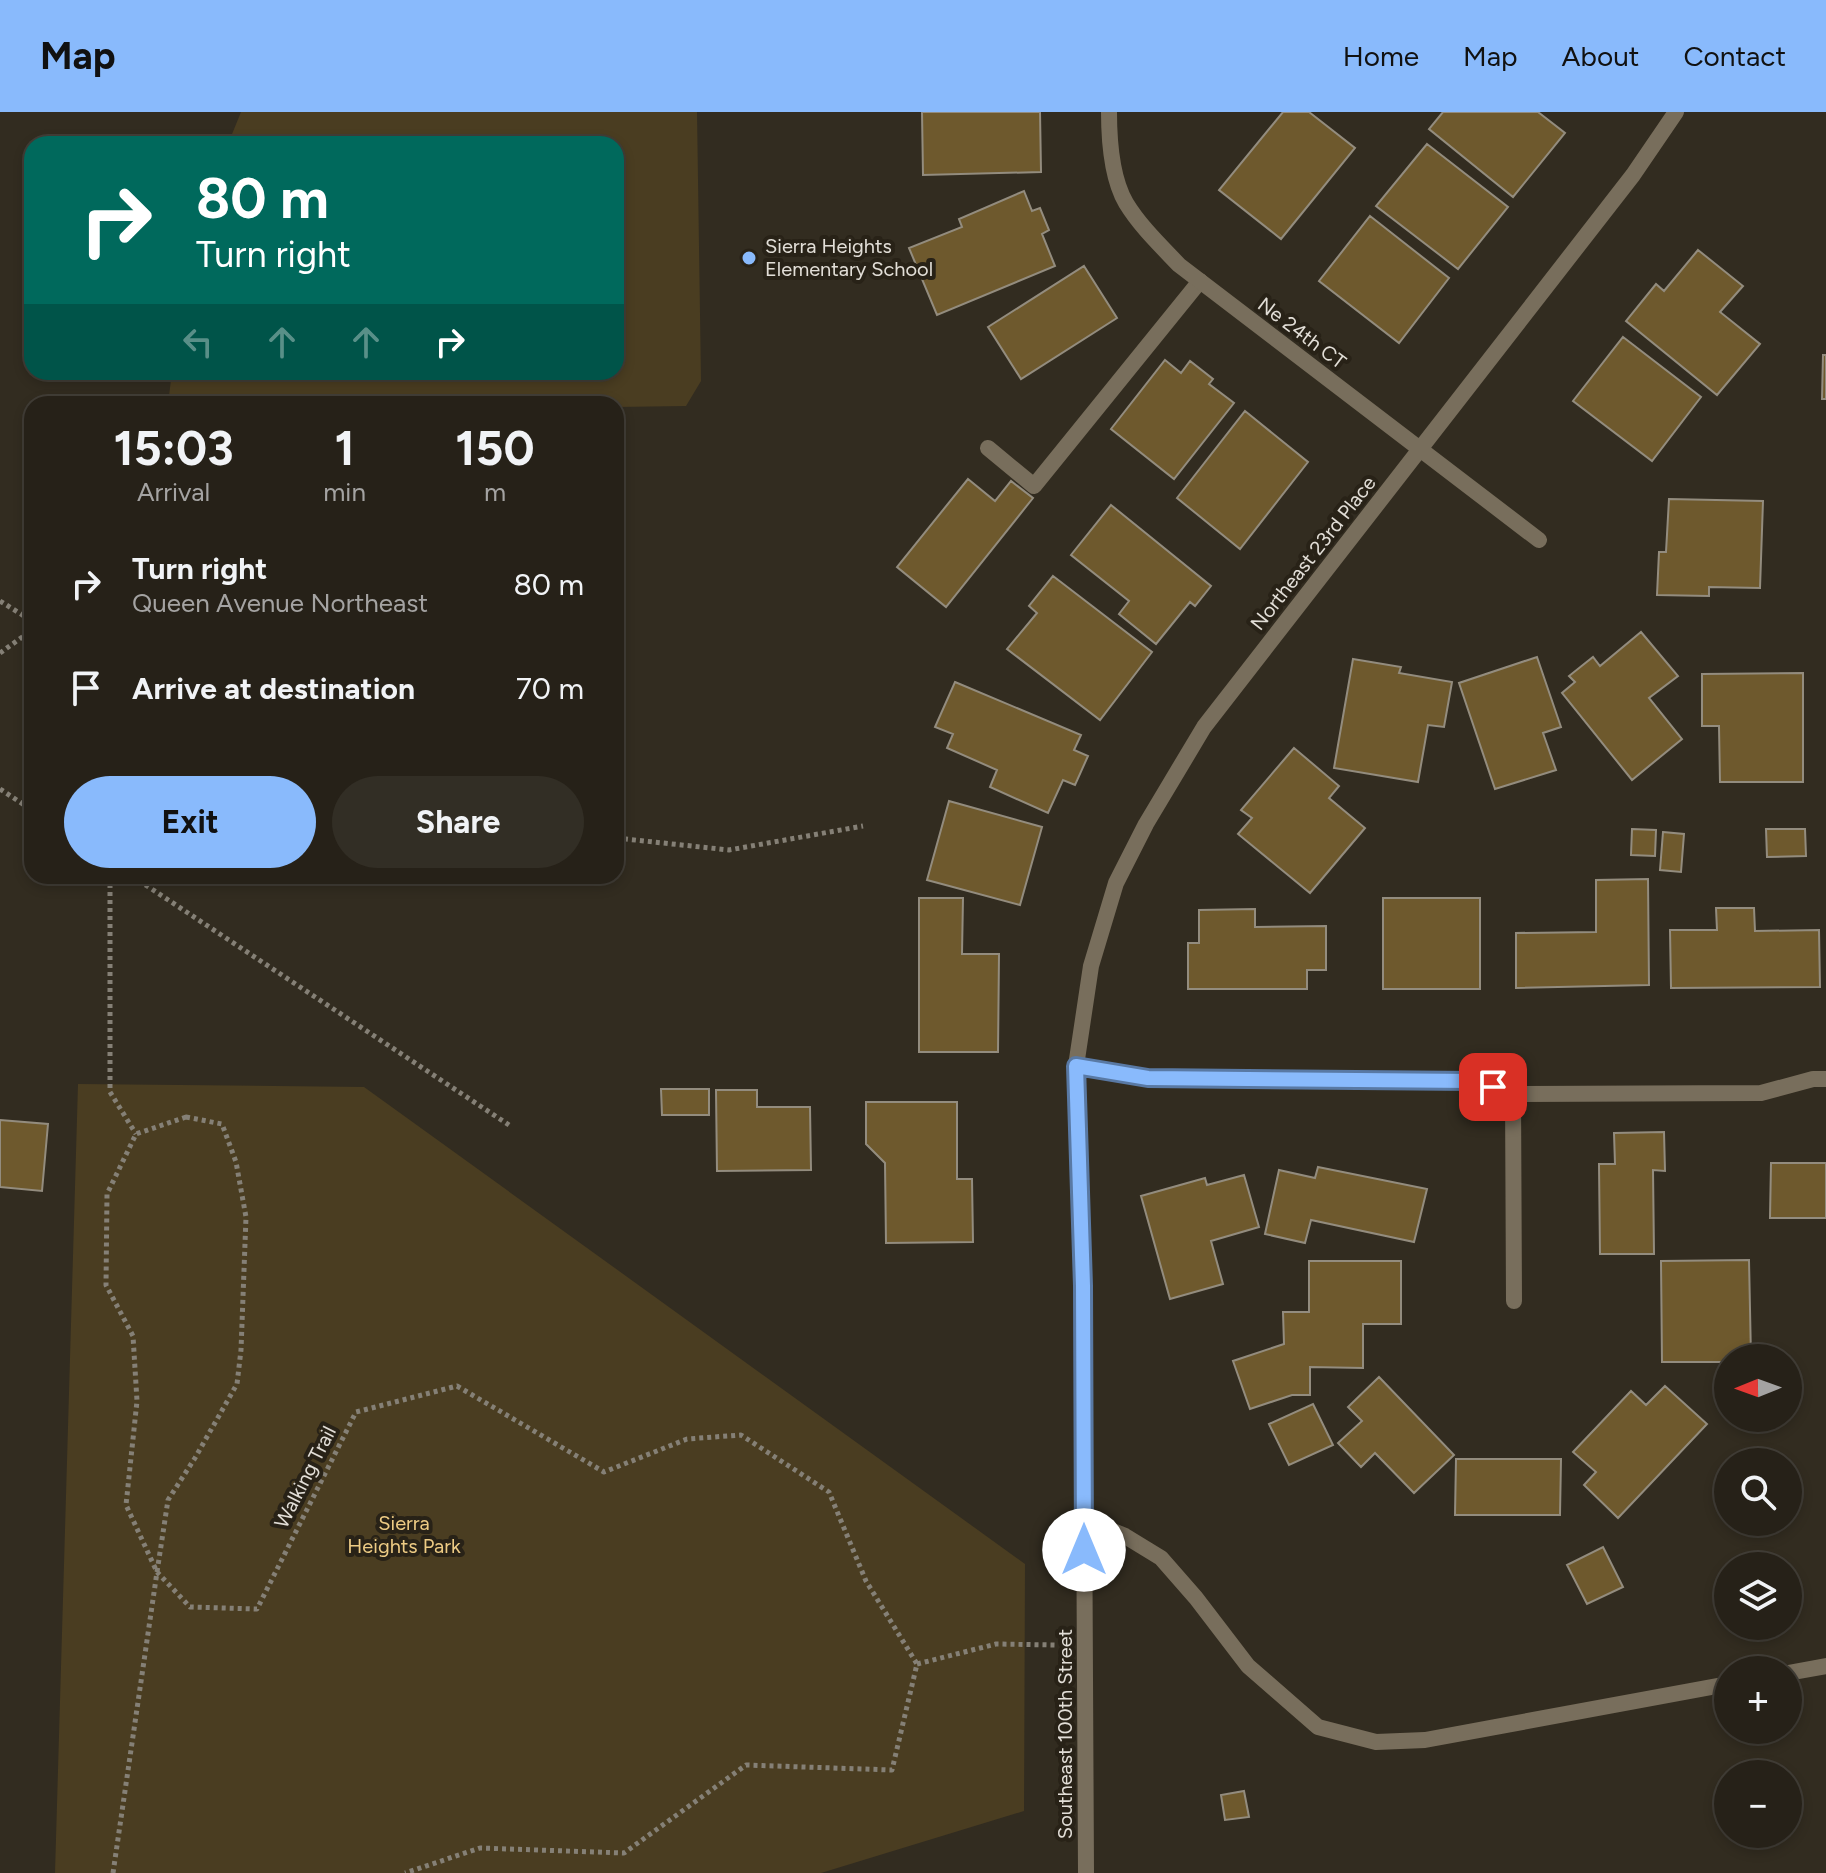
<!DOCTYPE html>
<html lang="en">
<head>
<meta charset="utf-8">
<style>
  :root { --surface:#262118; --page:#322e25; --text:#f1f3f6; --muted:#a4a3a2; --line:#423e37; --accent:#89bafc }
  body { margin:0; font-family:Figtree,sans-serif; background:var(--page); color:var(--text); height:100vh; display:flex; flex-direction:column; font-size:30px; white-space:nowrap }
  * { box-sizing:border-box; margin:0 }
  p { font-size:26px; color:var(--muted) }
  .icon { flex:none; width:44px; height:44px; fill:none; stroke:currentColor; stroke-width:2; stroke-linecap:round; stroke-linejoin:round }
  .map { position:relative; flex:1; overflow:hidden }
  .side { position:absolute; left:24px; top:284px; width:600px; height:488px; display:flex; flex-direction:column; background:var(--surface); border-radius:24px; box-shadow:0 4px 12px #0003,0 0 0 2px var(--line) }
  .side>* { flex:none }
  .top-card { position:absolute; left:24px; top:24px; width:600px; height:244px; border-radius:24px; box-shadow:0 4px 12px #0003,0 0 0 2px var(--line); background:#00695c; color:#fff; overflow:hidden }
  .needle { width:52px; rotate:269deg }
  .fabs { position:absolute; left:1714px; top:1232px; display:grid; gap:16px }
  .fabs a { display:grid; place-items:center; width:88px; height:88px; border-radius:50%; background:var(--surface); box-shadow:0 4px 12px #0003,0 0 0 2px var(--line); font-size:40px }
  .pin { position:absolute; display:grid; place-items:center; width:68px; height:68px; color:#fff; margin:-34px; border-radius:16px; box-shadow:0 4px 12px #0006 }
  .me { position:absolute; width:88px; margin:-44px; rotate:0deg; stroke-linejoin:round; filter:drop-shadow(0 0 6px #0008) }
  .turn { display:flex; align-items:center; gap:28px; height:168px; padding:0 40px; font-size:36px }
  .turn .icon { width:104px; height:104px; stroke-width:2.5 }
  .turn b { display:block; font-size:56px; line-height:68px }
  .lanes { display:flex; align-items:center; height:76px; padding:0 40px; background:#0003; justify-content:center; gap:40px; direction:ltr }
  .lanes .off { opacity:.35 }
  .eta { display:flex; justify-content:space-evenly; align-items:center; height:136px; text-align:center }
  .eta b { font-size:48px; font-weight:700; line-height:56px }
  .button { display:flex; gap:16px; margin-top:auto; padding:16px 40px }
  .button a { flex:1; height:92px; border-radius:48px; background:var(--accent); color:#111; font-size:32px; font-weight:700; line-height:92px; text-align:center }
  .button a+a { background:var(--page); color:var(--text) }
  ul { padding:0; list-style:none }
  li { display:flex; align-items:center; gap:24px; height:104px; padding:0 40px }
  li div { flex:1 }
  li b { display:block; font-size:30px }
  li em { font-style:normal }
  header { display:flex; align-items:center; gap:48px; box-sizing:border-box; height:112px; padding:0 40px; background:var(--accent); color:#111 }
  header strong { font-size:38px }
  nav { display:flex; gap:44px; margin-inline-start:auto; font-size:28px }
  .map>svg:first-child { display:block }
  .green { fill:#4a3d21 }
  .building { fill:#6e592d; stroke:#938c7e; stroke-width:2 }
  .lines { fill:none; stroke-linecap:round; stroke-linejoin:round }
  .path { stroke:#858076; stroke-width:5; stroke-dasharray:4 4; stroke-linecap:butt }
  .service { stroke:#786e5c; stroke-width:16 }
  .minor { stroke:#786e5c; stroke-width:16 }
  .route-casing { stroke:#5979a4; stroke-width:20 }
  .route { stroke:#89bafc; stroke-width:14 }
  .poi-dot { fill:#89bafc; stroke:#282217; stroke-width:3 }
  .labels { text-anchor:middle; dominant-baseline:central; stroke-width:8; stroke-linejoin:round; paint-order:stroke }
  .poi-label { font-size:20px; fill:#e2ded7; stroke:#282217; text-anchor:start }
  .street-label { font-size:20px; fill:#e2ded7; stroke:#282217 }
  .park-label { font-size:20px; fill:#edcb84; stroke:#282217 }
</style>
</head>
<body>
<header>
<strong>Map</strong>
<nav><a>Home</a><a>Map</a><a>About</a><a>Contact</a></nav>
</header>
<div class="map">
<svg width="1826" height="1761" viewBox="0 0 1826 1761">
  <rect width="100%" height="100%" fill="#322c20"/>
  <path class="green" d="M241 0H697L701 269 686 294 616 295V292H168L172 260H616V32H228Z
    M78 972 364 975 1025 1452 1024 1699 821 1761H55Z"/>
  <path class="building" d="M922 0H1040L1041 60 923 63Z
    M1283 0H1309L1355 36 1281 127 1219 78Z
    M1443 0H1538L1565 21 1513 85 1429 17Z
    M1427 32 1508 95 1458 157 1376 94Z
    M1024 79 1032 99 1040 96 1049 118 1042 122 1055 154 937 203 909 136 962 115 959 107Z
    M1370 104 1449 166 1399 231 1319 169Z
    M1698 138 1743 174 1720 200 1760 232 1717 283 1626 209 1656 172 1664 179Z
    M1084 154 1117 206 1021 267 988 215Z
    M1623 225 1701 285 1652 349 1573 289Z
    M1823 243H1826V287H1822Z
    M1165 248 1181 261 1190 249 1213 267 1209 272 1234 291 1174 367 1111 317Z
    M1245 299 1308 350 1240 437 1177 386Z
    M968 367 995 389 1011 369 1033 386 946 495 897 455Z
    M1669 387 1763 389 1760 476 1709 475V484L1657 483 1659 440H1666Z
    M1111 393 1211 474 1195 494 1190 490 1156 532 1119 502 1129 489 1071 443Z
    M1053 464 1152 540 1100 608 1007 537 1037 501 1029 494Z
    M1641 520 1678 564 1649 586 1682 627 1632 668 1562 581 1575 570 1569 564 1593 545 1600 554Z
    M1537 545 1561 615 1543 621 1556 658 1495 677 1459 571Z
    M1353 547 1401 555 1399 561 1452 570 1444 615 1428 613 1418 670 1334 656Z
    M1803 561V670H1720L1719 614H1702V562Z
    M955 570 1081 623 1074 638 1088 644 1075 673 1063 668 1048 701 990 675 997 658 947 636 953 622 935 615Z
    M1294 636 1339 674 1329 686 1365 716 1310 781 1238 722 1252 706 1241 698Z
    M949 689 1042 715 1020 793 927 768Z
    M1632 717 1656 718 1655 744 1631 743Z
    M1766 717H1805L1806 744 1767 745Z
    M1663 720 1684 722 1681 760 1660 758Z
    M1648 767 1649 873 1516 876V821L1596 820V768Z
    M919 786H963L962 842H999L998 940H919Z
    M1383 786H1480V877H1383Z
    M1716 796H1754L1755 819 1819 818 1820 875 1671 876 1670 818H1717Z
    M1255 797V815L1326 814V858H1307V877H1188V831H1199V798Z
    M661 977H709V1003H662Z
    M716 978H757V995H810L811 1058 717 1059Z
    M866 990H957V1067H972L973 1130 886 1131 885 1051 866 1032Z
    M0 1008 48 1012 42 1079 0 1075Z
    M1664 1020 1665 1059 1653 1058 1654 1142H1600L1599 1052H1615L1614 1021Z
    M1771 1051H1826V1106H1770Z
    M1318 1055 1427 1077 1414 1130 1311 1108 1305 1131 1265 1122 1279 1058 1315 1066Z
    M1244 1063 1259 1115 1211 1129 1223 1172 1170 1187 1141 1084 1205 1066 1207 1073Z
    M1749 1148 1751 1246H1728V1250H1662L1661 1149Z
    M1309 1149H1401V1212H1363V1256L1310 1255V1283H1292L1250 1297 1233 1249 1284 1232 1283 1200H1309Z
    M1379 1265 1454 1343 1414 1381 1375 1341 1361 1355 1338 1331 1362 1309 1348 1295Z
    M1665 1274 1707 1312 1618 1406 1584 1373 1596 1360 1573 1340 1631 1279 1646 1293Z
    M1313 1292 1333 1333 1289 1353 1269 1312Z
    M1456 1347H1561L1560 1403H1455Z
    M1603 1435 1623 1475 1587 1492 1567 1453Z
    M1244 1679 1249 1705 1225 1708 1221 1683Z"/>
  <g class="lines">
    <path class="path" d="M0 489 32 509
      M0 541 32 518
      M0 677 32 698
      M616 726 729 738 863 714
      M110 764V980L136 1022
      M132 764 509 1013
      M186 1005 222 1012 236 1050 246 1105 241 1238 237 1272 195 1346 168 1388 157 1460 126 1393 137 1289 133 1224 106 1173 107 1082 136 1022Z
      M917 1552 996 1532 1056 1533
      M113 1761 157 1460 190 1495 257 1497 356 1300 457 1274 604 1360 687 1327 741 1323 829 1380 866 1469 917 1552 892 1658 746 1653 624 1741 480 1736 405 1761"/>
    <path class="service" d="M988 336 1034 374 1200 169
      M1084 1407 1125 1424 1161 1446 1196 1486 1248 1554 1318 1615 1376 1630 1425 1628 1728 1572
      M1788 1561 1826 1554"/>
    <path class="minor" d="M1109 0C1109 27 1112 67 1126 91 1140 114 1160 133 1179 153L1539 428
      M1076 954 1148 966 1473 969 1513 982 1761 981 1813 967H1826
      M1513 982 1514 1189
      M1086 1761 1083 1174 1076 954 1091 854 1116 771 1146 712 1204 615 1633 63 1676 0"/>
  </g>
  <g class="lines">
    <g class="route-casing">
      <path id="route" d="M1084 1438 1083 1174 1076 954 1148 966 1473 969 1493 975"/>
    </g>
    <use href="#route" class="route"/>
  </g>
  <circle class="poi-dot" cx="749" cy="146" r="8"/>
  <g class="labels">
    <g class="poi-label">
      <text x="765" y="134">Sierra Heights<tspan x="765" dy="23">Elementary School</tspan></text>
    </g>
    <g class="street-label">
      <text transform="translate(1302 221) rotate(37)">Ne 24th CT</text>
      <text transform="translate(1313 441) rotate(-52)">Northeast 23rd Place</text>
      <text transform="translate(305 1365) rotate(-63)">Walking Trail</text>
      <text transform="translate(1065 1622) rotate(-90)">Southeast 100th Street</text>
    </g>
    <g class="park-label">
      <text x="404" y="1411">Sierra<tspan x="404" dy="23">Heights Park</tspan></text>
    </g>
  </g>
</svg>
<div class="fabs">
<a><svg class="needle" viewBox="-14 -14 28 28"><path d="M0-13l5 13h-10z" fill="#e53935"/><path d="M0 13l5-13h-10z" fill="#a4a3a2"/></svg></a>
<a><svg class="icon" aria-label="search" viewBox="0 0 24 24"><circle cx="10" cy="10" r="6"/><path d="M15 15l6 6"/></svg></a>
<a><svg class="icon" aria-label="layers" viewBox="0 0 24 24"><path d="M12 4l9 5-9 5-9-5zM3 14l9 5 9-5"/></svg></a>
<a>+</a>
<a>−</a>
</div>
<div class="pin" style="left:1493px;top:975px;background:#d93025"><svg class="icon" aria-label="arrive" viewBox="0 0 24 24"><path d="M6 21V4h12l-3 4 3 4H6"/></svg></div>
<svg class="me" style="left:1084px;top:1438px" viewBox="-20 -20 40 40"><circle r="19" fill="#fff"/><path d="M0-13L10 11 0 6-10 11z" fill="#89bafc"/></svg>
<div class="top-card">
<div class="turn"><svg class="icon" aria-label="right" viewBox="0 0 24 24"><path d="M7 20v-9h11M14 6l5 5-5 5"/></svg><div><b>80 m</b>Turn right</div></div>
<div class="lanes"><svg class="icon off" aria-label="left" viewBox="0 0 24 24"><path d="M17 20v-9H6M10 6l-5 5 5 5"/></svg><svg class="icon off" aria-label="ahead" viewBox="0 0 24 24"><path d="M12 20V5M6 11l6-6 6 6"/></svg><svg class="icon off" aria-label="ahead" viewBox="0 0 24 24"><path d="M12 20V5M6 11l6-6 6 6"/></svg><svg class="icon" aria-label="right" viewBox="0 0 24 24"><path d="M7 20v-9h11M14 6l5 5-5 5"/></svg></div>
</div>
<section class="side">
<div class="eta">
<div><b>15:03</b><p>Arrival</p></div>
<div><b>1</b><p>min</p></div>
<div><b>150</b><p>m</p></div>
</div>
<ul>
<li><svg class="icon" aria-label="right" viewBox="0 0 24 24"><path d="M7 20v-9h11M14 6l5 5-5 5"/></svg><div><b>Turn right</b><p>Queen Avenue Northeast</p></div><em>80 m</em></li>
<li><svg class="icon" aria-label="arrive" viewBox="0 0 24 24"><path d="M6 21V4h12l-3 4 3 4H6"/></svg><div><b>Arrive at destination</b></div><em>70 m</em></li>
</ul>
<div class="button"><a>Exit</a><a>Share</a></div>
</section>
</div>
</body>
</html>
